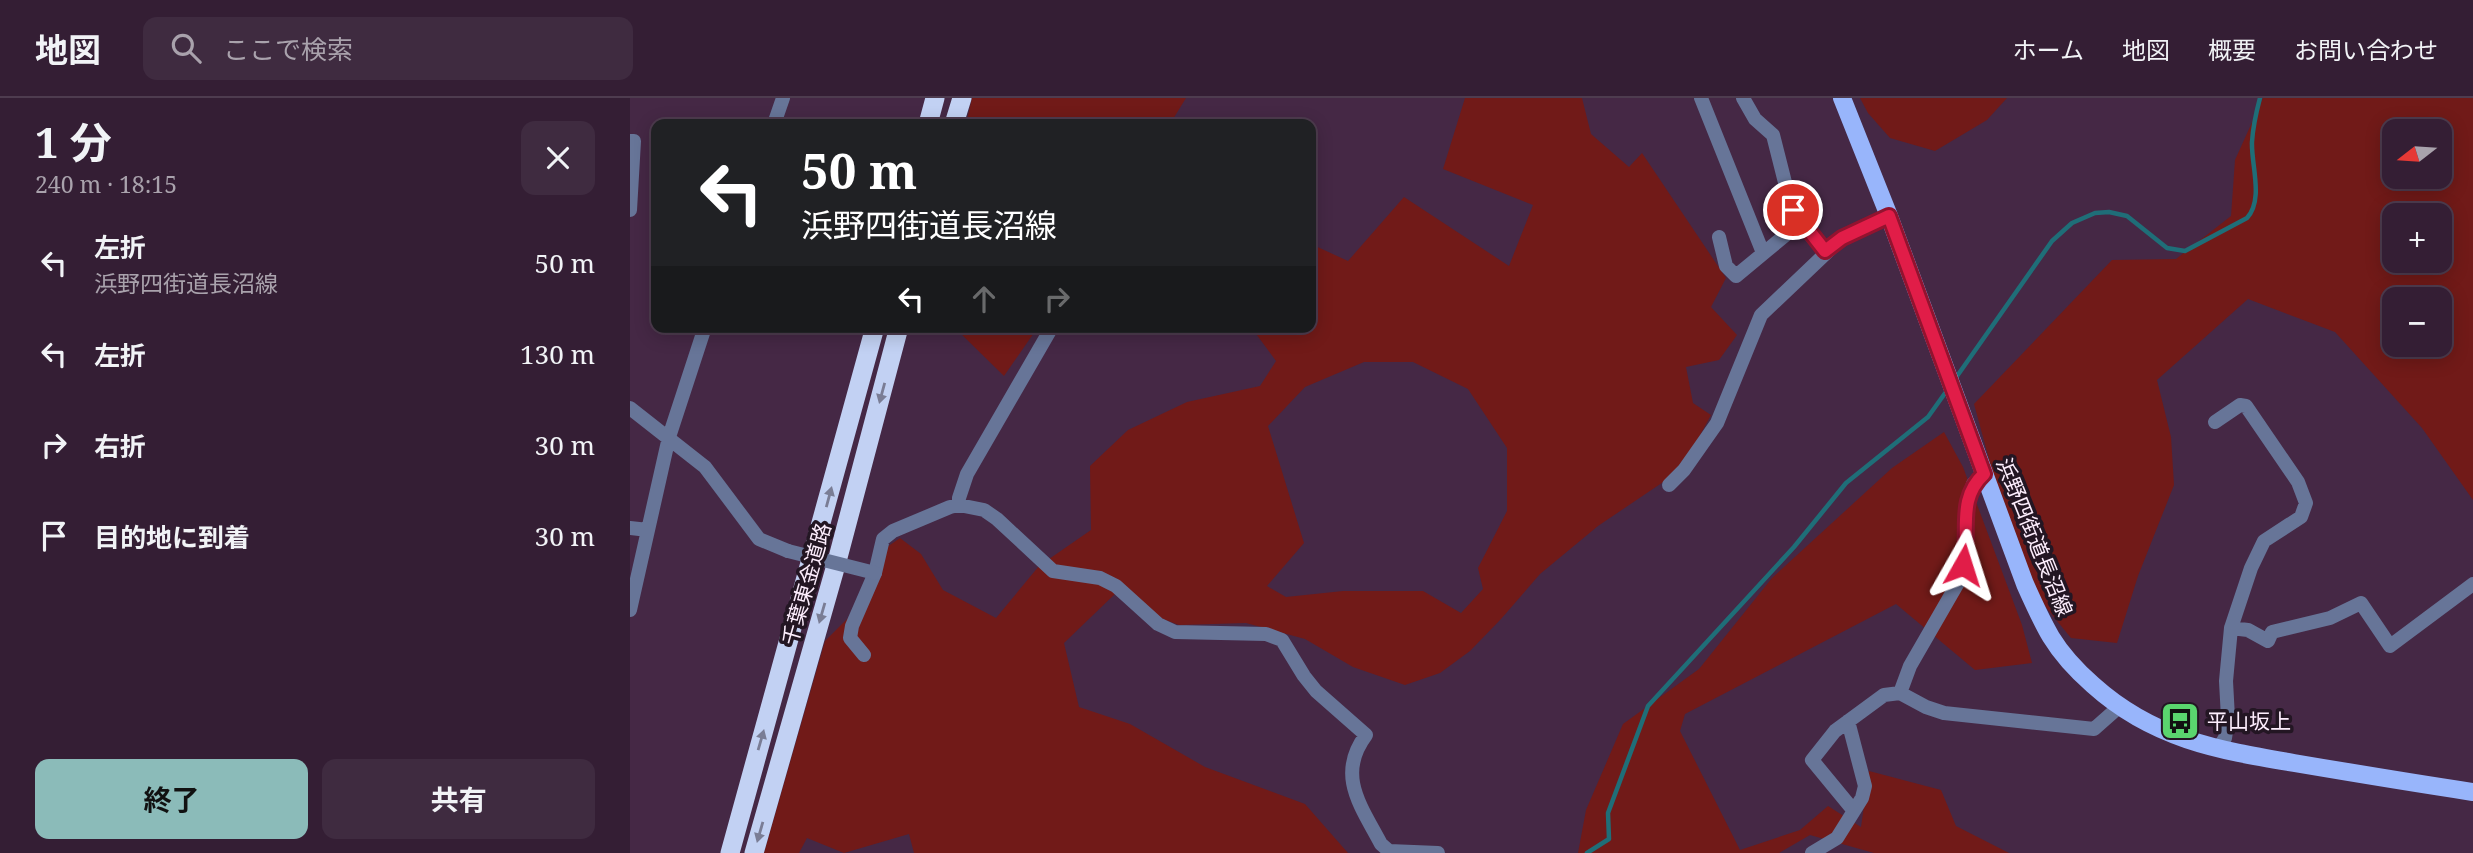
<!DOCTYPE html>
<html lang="ja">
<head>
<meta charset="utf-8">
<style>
  :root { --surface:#341e34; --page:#3f2b40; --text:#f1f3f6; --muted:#a9a2ac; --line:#4e3c4f; --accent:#8bbbb9 }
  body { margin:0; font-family:"Noto Serif","Noto Sans JP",serif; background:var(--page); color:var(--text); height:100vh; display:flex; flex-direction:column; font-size:26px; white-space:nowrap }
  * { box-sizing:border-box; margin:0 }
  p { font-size:23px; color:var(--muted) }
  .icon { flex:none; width:38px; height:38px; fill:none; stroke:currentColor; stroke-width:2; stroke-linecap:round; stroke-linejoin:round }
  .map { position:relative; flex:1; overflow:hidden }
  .panel { display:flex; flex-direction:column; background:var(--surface); width:630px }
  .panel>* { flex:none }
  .hud { position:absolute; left:21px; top:21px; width:665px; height:214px; border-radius:14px; box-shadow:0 4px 18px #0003,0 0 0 2px var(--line); background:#202124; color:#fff; overflow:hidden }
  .needle { width:46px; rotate:253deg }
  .controls { position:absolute; left:1752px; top:21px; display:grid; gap:14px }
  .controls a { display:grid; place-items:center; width:70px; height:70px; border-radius:14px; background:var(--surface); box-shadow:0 4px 18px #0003,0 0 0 2px var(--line); font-size:35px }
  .pin { position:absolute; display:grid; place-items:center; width:60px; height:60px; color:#fff; margin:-30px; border:4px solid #fff; border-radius:50%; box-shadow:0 2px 7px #0007 }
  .me { position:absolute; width:77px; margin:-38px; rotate:6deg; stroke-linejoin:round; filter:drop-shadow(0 0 5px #0008) }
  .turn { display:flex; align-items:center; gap:24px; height:147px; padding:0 35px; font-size:32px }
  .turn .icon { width:91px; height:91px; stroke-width:2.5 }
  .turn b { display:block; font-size:49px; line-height:60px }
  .lanes { display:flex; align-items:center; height:66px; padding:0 35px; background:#0003; justify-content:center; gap:35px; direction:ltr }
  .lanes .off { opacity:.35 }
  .round { display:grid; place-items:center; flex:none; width:74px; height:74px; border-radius:14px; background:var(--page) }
  .summary { display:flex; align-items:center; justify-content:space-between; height:119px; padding:0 35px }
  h1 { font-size:42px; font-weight:700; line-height:52px }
  .primary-button { display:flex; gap:14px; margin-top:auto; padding:14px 35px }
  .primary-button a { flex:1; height:80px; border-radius:14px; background:var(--accent); color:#111; font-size:28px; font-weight:700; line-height:80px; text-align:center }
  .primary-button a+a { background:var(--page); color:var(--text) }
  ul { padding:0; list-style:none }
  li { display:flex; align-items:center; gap:21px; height:91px; padding:0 35px }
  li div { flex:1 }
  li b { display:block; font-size:26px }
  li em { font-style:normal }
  header { display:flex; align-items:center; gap:42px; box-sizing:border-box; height:98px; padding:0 35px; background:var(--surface); border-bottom:2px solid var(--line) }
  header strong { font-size:33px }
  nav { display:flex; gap:38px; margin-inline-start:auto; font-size:24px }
  .search { width:490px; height:63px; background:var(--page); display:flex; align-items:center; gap:18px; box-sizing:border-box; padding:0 24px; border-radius:14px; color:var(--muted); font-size:26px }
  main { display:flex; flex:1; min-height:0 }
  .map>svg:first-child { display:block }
  .green { fill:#711a18; fill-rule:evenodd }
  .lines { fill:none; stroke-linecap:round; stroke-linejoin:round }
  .stream { stroke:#1f6e78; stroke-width:4.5 }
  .minor { stroke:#677598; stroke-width:14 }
  .major { stroke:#98b5fb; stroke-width:18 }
  .highway { stroke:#c2d1f3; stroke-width:19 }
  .minor-bridge { stroke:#677598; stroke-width:14 }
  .oneway { fill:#7a7d95 }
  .route-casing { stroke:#92132f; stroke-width:18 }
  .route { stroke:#e11d48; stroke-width:12 }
  .labels { text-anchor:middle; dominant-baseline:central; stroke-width:7; stroke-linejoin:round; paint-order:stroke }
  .street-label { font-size:21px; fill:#fdeefd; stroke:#231623 }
  .poi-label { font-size:21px; fill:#fdeefd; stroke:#231623; text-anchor:start }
</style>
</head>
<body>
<header>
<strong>地図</strong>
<div class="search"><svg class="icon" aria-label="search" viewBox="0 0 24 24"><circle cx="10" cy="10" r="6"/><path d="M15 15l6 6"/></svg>ここで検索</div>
<nav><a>ホーム</a><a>地図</a><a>概要</a><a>お問い合わせ</a></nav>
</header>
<main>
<section class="panel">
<div class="summary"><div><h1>1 分</h1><p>240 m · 18:15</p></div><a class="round"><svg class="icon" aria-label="close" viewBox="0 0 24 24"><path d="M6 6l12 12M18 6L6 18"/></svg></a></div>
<ul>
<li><svg class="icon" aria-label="left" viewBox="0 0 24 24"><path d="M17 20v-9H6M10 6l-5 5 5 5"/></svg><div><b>左折</b><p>浜野四街道長沼線</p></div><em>50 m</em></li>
<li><svg class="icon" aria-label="left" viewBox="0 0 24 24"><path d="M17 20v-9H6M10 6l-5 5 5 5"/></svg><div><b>左折</b></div><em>130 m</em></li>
<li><svg class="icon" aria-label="right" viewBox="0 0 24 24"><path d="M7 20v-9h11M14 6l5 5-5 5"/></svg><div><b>右折</b></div><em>30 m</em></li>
<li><svg class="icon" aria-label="arrive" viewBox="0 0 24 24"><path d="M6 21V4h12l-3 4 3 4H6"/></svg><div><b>目的地に到着</b></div><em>30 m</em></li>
</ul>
<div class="primary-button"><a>終了</a><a>共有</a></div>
</section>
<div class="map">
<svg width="1843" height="755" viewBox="0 0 1843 755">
  <rect width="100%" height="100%" fill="#452845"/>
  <path class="green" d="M342 0H556L540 26H336Z
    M835 0H952L961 36 999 69 1012 55 1096 180 1081 209 1107 237 1089 262 1056 269 1063 305 1081 317 1051 372 968 428 910 476 871 521 840 553 810 575 775 587 723 569 675 541 616 525 549 527 509 512 487 494 434 545 449 609 500 626 575 669 675 706 718 755H284L279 736 214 755 177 740 169 755H134L195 543 219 519 247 456 270 440 291 456 313 492 366 520 409 468 461 432 460 368 498 332 557 304 630 288 646 263 621 229H681V146L718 163 774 99 879 168 903 107 813 71ZM734 264H783L838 291 877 350V413L848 470 853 491 831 515 793 493H713L656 499 637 488 674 445 638 328 675 289Z
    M1230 0H1377L1357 22 1305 53 1260 40 1238 15Z
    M1633 0H1843V402L1792 330 1705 234 1618 201 1527 282 1541 339 1544 387 1508 478 1487 545 1441 540 1404 495 1382 445 1344 306 1482 162 1546 161 1601 118 1605 62ZM1764 33H1810V79H1764ZM1764 117H1810V163H1764ZM1764 201H1810V247H1764Z
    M324 229H408L374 278Z
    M1314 334 1333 369 1392 527 1402 565 1345 572 1266 506 1055 616 1050 633 1110 752 1170 732 1198 708 1231 729 1239 673 1311 692 1326 728 1379 755H1244L1180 737 1149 755H948L956 712 993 626 1069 571 1142 480 1262 370Z"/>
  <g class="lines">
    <path class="stream" d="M1325 281 1422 143 1442 125 1465 115 1479 114 1497 118 1537 150 1555 153 1617 120C1634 101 1621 67 1622 44 1623 28 1626 15 1630 0
      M957 755 979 741 978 715 1018 608 1164 449 1216 385 1298 319 1318 291"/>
    <path class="minor" d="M1071 0 1133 155
      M1113 0 1125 21 1143 37 1162 112 1170 125 1195 154
      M144 26 153 0
      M0 43H4L0 112
      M1089 139 1096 168 1106 178 1170 125
      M0 310 75 369 129 441 158 453
      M1585 324 1610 307 1616 308 1668 384 1676 405 1671 419 1634 443 1621 470 1601 530 1596 583 1598 620 1595 640 1588 651
      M1039 387 1054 372 1087 325 1131 217 1212 140 1259 118
      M329 407V400L337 376 422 229
      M0 430 18 432
      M0 512 39 339 75 229
      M1601 530 1618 532 1638 543 1642 534 1700 520 1731 505 1760 548 1843 486
      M234 557 220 540 222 528 245 475 253 441 263 433 320 409 329 407 354 412 367 421 423 473 470 480 486 488 528 526 545 534 636 536 652 542 674 578 686 593 736 637C706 677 731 708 751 746L759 753 808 755
      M1270 595 1280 568 1329 483 1337 451 1336 410 1343 386 1354 376
      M1224 713 1182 662 1205 633 1254 597 1270 595 1296 609 1314 615 1464 631 1490 608
      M1182 755 1207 740 1232 700 1235 688 1218 623"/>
    <path class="major" d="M1212 0 1259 118 1395 486C1403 504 1411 522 1421 539 1432 557 1447 573 1463 587 1523 641 1587 652 1664 665 1723 675 1783 685 1843 694"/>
    <path class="highway" d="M298 26 305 0
      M324 26 332 0
      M100 755 245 229
      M124 755 206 467 269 229"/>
    <path class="minor-bridge" d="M158 453 245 475"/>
  </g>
  <defs><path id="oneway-solid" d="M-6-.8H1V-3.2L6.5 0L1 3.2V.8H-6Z" transform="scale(1.75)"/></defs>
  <g class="oneway">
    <use href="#oneway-solid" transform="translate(252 295) rotate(105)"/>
    <use href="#oneway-solid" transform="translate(199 399) rotate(-75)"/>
    <use href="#oneway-solid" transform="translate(192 515) rotate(106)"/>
    <use href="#oneway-solid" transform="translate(131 642) rotate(-74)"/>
    <use href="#oneway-solid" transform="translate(130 734) rotate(106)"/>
  </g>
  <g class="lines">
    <g class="route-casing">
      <path id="route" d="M1163 112 1195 153 1212 140 1259 118 1354 376C1326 402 1341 434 1333 467"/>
    </g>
    <use href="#route" class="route"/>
  </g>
  <defs>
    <g id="bus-square" transform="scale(2.0125)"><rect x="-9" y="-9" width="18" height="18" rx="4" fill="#5ad56e" stroke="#231623"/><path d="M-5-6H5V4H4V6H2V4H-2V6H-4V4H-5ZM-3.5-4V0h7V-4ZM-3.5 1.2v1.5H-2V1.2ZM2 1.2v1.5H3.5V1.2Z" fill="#111"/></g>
  </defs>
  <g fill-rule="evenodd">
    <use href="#bus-square" x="1550" y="623"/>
  </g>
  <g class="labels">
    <g class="street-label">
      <text transform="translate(1405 439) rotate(68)">浜野四街道長沼線</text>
      <text transform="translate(176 486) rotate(-74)">千葉東金道路</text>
    </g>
    <g class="poi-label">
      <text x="1577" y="623">平山坂上</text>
    </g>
  </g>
</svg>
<div class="controls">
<a><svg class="needle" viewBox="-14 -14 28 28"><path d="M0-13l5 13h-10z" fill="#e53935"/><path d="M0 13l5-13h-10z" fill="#a9a2ac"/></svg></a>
<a>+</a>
<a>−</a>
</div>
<div class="pin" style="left:1163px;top:112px;background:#d93025"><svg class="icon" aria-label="arrive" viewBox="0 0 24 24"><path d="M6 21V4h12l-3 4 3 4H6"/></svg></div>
<svg class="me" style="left:1333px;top:467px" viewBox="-20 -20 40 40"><path d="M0-17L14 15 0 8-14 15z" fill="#e11d48" stroke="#fff" stroke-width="4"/></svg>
<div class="hud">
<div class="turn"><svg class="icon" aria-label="left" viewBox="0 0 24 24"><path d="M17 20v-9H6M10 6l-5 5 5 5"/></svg><div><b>50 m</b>浜野四街道長沼線</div></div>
<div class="lanes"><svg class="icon" aria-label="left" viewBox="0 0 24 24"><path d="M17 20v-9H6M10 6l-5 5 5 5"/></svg><svg class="icon off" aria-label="ahead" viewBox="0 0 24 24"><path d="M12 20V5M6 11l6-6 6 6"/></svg><svg class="icon off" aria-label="right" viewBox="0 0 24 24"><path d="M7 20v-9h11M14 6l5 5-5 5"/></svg></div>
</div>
</div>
</main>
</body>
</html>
